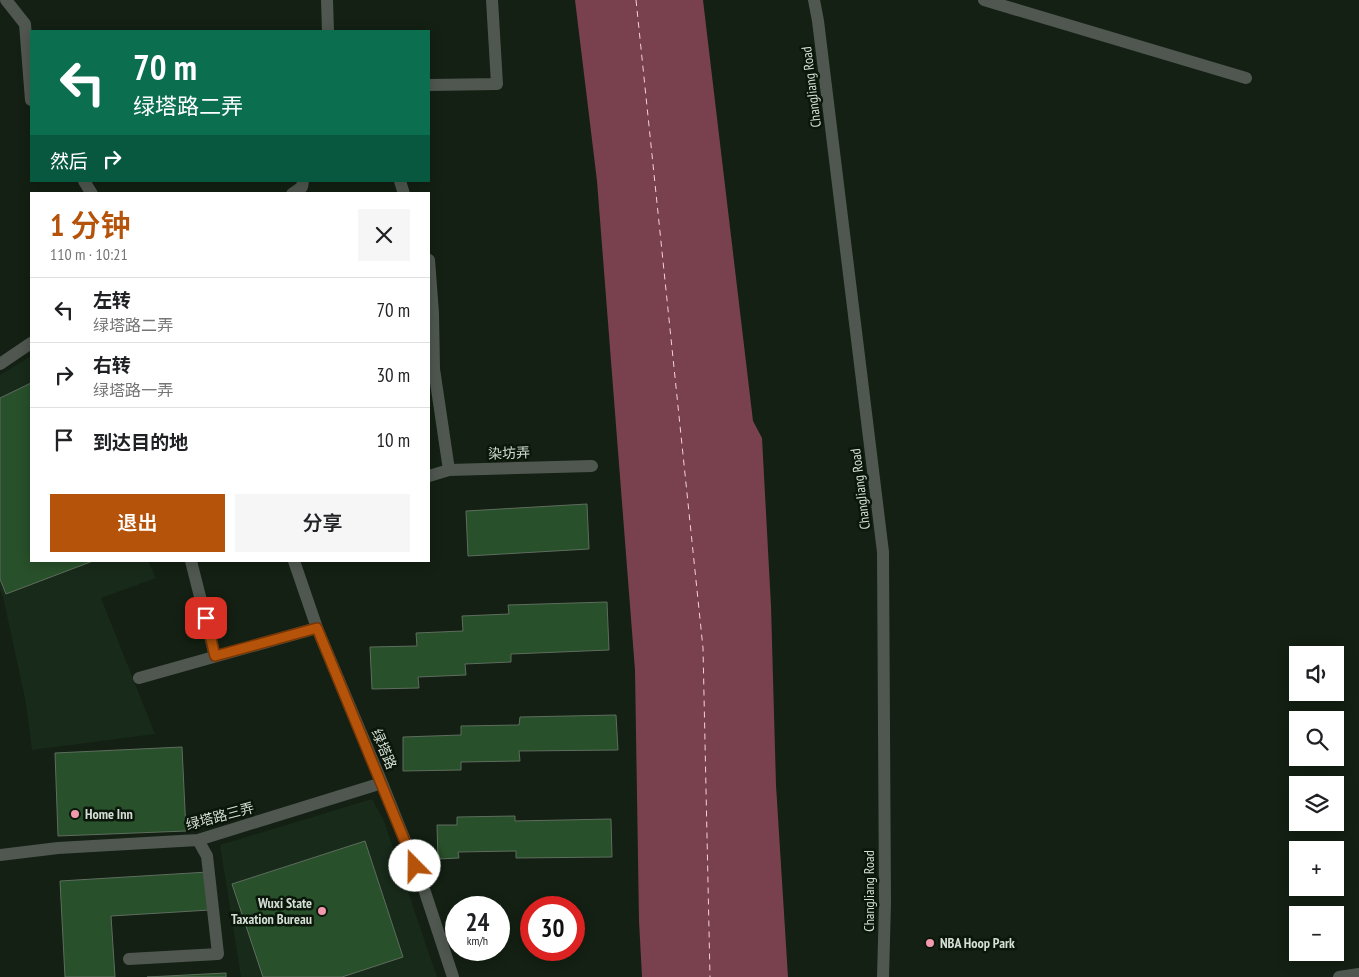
<!DOCTYPE html>
<html lang="zh">
<head>
<meta charset="utf-8">
<style>
  :root { --surface:#fff; --page:#f6f6f6; --text:#202124; --muted:#757577; --line:#e0e0e0; --accent:#b45309 }
  body { margin:0; font-family:"PT Sans Narrow","Noto Sans SC",sans-serif; background:var(--page); color:var(--text); height:100vh; display:flex; flex-direction:column; font-size:19px; white-space:nowrap }
  * { box-sizing:border-box; margin:0 }
  p { font-size:16px; color:var(--muted) }
  .icon { flex:none; width:28px; height:28px; fill:none; stroke:currentColor; stroke-width:2; stroke-linecap:round; stroke-linejoin:round }
  .map { position:relative; flex:1; overflow:hidden }
  .panel { position:absolute; left:30px; top:192px; width:400px; height:370px; display:flex; flex-direction:column; background:var(--surface); border-radius:0px; box-shadow:0 2px 12px #0003 }
  .panel>* { flex:none }
  .top-card { position:absolute; left:30px; top:30px; width:400px; height:152px; border-radius:0px; box-shadow:0 2px 12px #0003; background:#0b6e4f; color:#fff; overflow:hidden }
  .fabs { position:absolute; left:1289px; top:646px; display:grid; gap:10px }
  .fabs a { display:grid; place-items:center; width:55px; height:55px; border-radius:0px; background:var(--surface); box-shadow:0 2px 12px #0003; font-size:25px }
  .speed { position:absolute; left:445px; top:896px; display:flex; gap:10px; font-size:25px; font-weight:700; text-align:center }
  .speed>* { display:grid; place-content:center; width:65px; height:65px; border-radius:50%; background:var(--surface); box-shadow:0 2px 12px #0003; line-height:1 }
  .speed small { font-size:12px; font-weight:400 }
  .speed .limit { border:8px solid #d22; background:#fff; color:#111 }
  .pin { position:absolute; display:grid; place-items:center; width:42px; height:42px; color:#fff; margin:-21px; border-radius:10px; box-shadow:0 2px 8px #0006 }
  .me { position:absolute; width:55px; margin:-28px; rotate:338deg; stroke-linejoin:round; filter:drop-shadow(0 0 4px #0008) }
  .turn { display:flex; align-items:center; gap:18px; height:105px; padding:0 20px; font-size:22px }
  .turn .icon { width:65px; height:65px; stroke-width:2.5 }
  .turn b { display:block; font-size:35px; line-height:42px }
  .then { display:flex; align-items:center; height:48px; padding:0 20px; background:#0003; gap:10px; font-size:19px }
  .round { display:grid; place-items:center; flex:none; width:52px; height:52px; border-radius:0px; background:var(--page) }
  .head { display:flex; align-items:center; justify-content:space-between; height:85px; padding:0 20px }
  h1 { font-size:30px; font-weight:600; line-height:38px; color:var(--accent) }
  .action { display:flex; gap:10px; margin-top:auto; padding:10px 20px }
  .action a { flex:1; height:58px; border-radius:0px; background:var(--accent); color:#fff; font-size:20px; font-weight:600; line-height:58px; text-align:center }
  .action a+a { background:var(--page); color:var(--text) }
  ul { padding:0; list-style:none }
  li { display:flex; align-items:center; gap:15px; height:65px; padding:0 20px; border-top:1px solid var(--line) }
  li div { flex:1 }
  li b { display:block; font-size:19px }
  li em { font-style:normal }
  .map>svg:first-child { display:block }
  .built { fill:#182a19 }
  .water { fill:#78414d }
  .lines { fill:none; stroke-linecap:round; stroke-linejoin:round }
  .ferry { stroke:#f6d1d7; stroke-width:1; stroke-dasharray:6 5; stroke-linecap:butt }
  .building { fill:#28502a; stroke:#5e6d5e }
  .minor { stroke:#505750; stroke-width:12 }
  .route-casing { stroke:#753606; stroke-width:12 }
  .route { stroke:#b45309; stroke-width:9 }
  .poi-dot { fill:#f29aad; stroke:#0a170a; stroke-width:2 }
  .labels { text-anchor:middle; dominant-baseline:central; stroke-width:5; stroke-linejoin:round; paint-order:stroke }
  .street-label { font-size:14px; fill:#d5ded5; stroke:#0a170a }
  .poi-label { font-size:14px; font-weight:bold; fill:#d5ded5; stroke:#0a170a; text-anchor:start }
</style>
</head>
<body>
<div class="map">
<svg width="1359" height="977" viewBox="0 0 1359 977">
  <rect width="100%" height="100%" fill="#132013"/>
  <path class="built" d="M31 356V561H148L156 578 101 598 155 734 32 750 26 703 3 597 0 590V375Z
    M372 799 384 821 437 977H241L220 845Z"/>
  <path class="water" d="M575 0H703L753 421 762 438 771 606 776 785 788 977H642L639 921 635 670 597 181Z"/>
  <g class="lines">
    <path class="ferry" d="M636 0 703 648 710 977"/>
  </g>
  <path class="building" d="M31 383V561H93L6 594 0 579V398Z
    M587 504 589 549 468 556 466 511Z
    M607 602 609 650 511 654V662L465 664 466 675 418 677 419 688 372 689 370 647 417 646 416 633 463 631 462 616 509 614 508 605Z
    M616 715 618 750 519 751 520 761 461 762V770L403 771V737L461 735V726L519 725 520 717Z
    M182 747 186 831 58 836 55 753Z
    M515 816V821L611 819 612 857 516 858V851L458 852 459 858 438 859 437 825H457V817Z
    M365 841 403 957 342 977H263L232 884Z
    M208 872 210 910 111 916 115 977H65L60 881Z
    M226 973V977H147Z"/>
  <g class="lines">
    <path class="minor" d="M6 0 25 24 31 100
      M327 0 328 31
      M814 0 818 21 883 552 885 903 883 977
      M984 0 1246 78
      M429 85 497 84 492 0
      M84 181 92 194
      M400 181 404 194
      M292 194 302 187 303 181
      M429 260 433 313 434 369 449 470
      M0 364 31 343
      M429 476 449 470 592 466
      M191 561 215 656
      M294 561 317 628 382 783 422 883 453 977
      M139 678 317 628
      M0 855 58 848 198 840 382 783
      M129 959 218 954 207 856 198 840
      M1339 977 1359 974"/>
  </g>
  <g class="lines">
    <g class="route-casing">
      <path id="route" d="M206 618 215 656 317 628 415 866"/>
    </g>
    <use href="#route" class="route"/>
  </g>
  <g class="poi-dot">
    <circle cx="75" cy="814" r="5"/>
    <circle cx="322" cy="911" r="5"/>
    <circle cx="930" cy="943" r="5"/>
  </g>
  <g class="labels">
    <g class="street-label">
      <text transform="translate(811 87) rotate(-97)">ChangJiang Road</text>
      <text transform="translate(509 453) rotate(-2)">染坊弄</text>
      <text transform="translate(860 489) rotate(-97)">ChangJiang Road</text>
      <text transform="translate(384 749) rotate(67)">绿塔路</text>
      <text transform="translate(220 816) rotate(-15)">绿塔路三弄</text>
      <text transform="translate(869 891) rotate(-90)">ChangJiang Road</text>
    </g>
    <g class="poi-label">
      <text x="85" y="814">Home Inn</text>
      <text x="312" y="903" text-anchor="end">Wuxi State<tspan x="312" dy="16">Taxation Bureau</tspan></text>
      <text x="940" y="943">NBA Hoop Park</text>
    </g>
  </g>
</svg>
<div class="fabs">
<a><svg class="icon" aria-label="sound" viewBox="0 0 24 24"><path d="M4 9h4l5-4v14l-5-4H4zM17 9q2 3 0 6"/></svg></a>
<a><svg class="icon" aria-label="search" viewBox="0 0 24 24"><circle cx="10" cy="10" r="6"/><path d="M15 15l6 6"/></svg></a>
<a><svg class="icon" aria-label="layers" viewBox="0 0 24 24"><path d="M12 4l9 5-9 5-9-5zM3 14l9 5 9-5"/></svg></a>
<a>+</a>
<a>−</a>
</div>
<div class="speed"><div>24<small>km/h</small></div><div class="limit">30</div></div>
<div class="pin" style="left:206px;top:618px;background:#d93025"><svg class="icon" aria-label="arrive" viewBox="0 0 24 24"><path d="M6 21V4h12l-3 4 3 4H6"/></svg></div>
<svg class="me" style="left:415px;top:866px" viewBox="-20 -20 40 40"><circle r="19" fill="#fff"/><path d="M0-13L10 11 0 6-10 11z" fill="#b45309"/></svg>
<div class="top-card">
<div class="turn"><svg class="icon" aria-label="left" viewBox="0 0 24 24"><path d="M17 20v-9H6M10 6l-5 5 5 5"/></svg><div><b>70 m</b>绿塔路二弄</div></div>
<div class="then">然后<svg class="icon" aria-label="right" viewBox="0 0 24 24"><path d="M7 20v-9h11M14 6l5 5-5 5"/></svg></div>
</div>
<section class="panel">
<div class="head"><div><h1>1 分钟</h1><p>110 m · 10:21</p></div><a class="round"><svg class="icon" aria-label="close" viewBox="0 0 24 24"><path d="M6 6l12 12M18 6L6 18"/></svg></a></div>
<ul>
<li><svg class="icon" aria-label="left" viewBox="0 0 24 24"><path d="M17 20v-9H6M10 6l-5 5 5 5"/></svg><div><b>左转</b><p>绿塔路二弄</p></div><em>70 m</em></li>
<li><svg class="icon" aria-label="right" viewBox="0 0 24 24"><path d="M7 20v-9h11M14 6l5 5-5 5"/></svg><div><b>右转</b><p>绿塔路一弄</p></div><em>30 m</em></li>
<li><svg class="icon" aria-label="arrive" viewBox="0 0 24 24"><path d="M6 21V4h12l-3 4 3 4H6"/></svg><div><b>到达目的地</b></div><em>10 m</em></li>
</ul>
<div class="action"><a>退出</a><a>分享</a></div>
</section>
</div>
</body>
</html>
